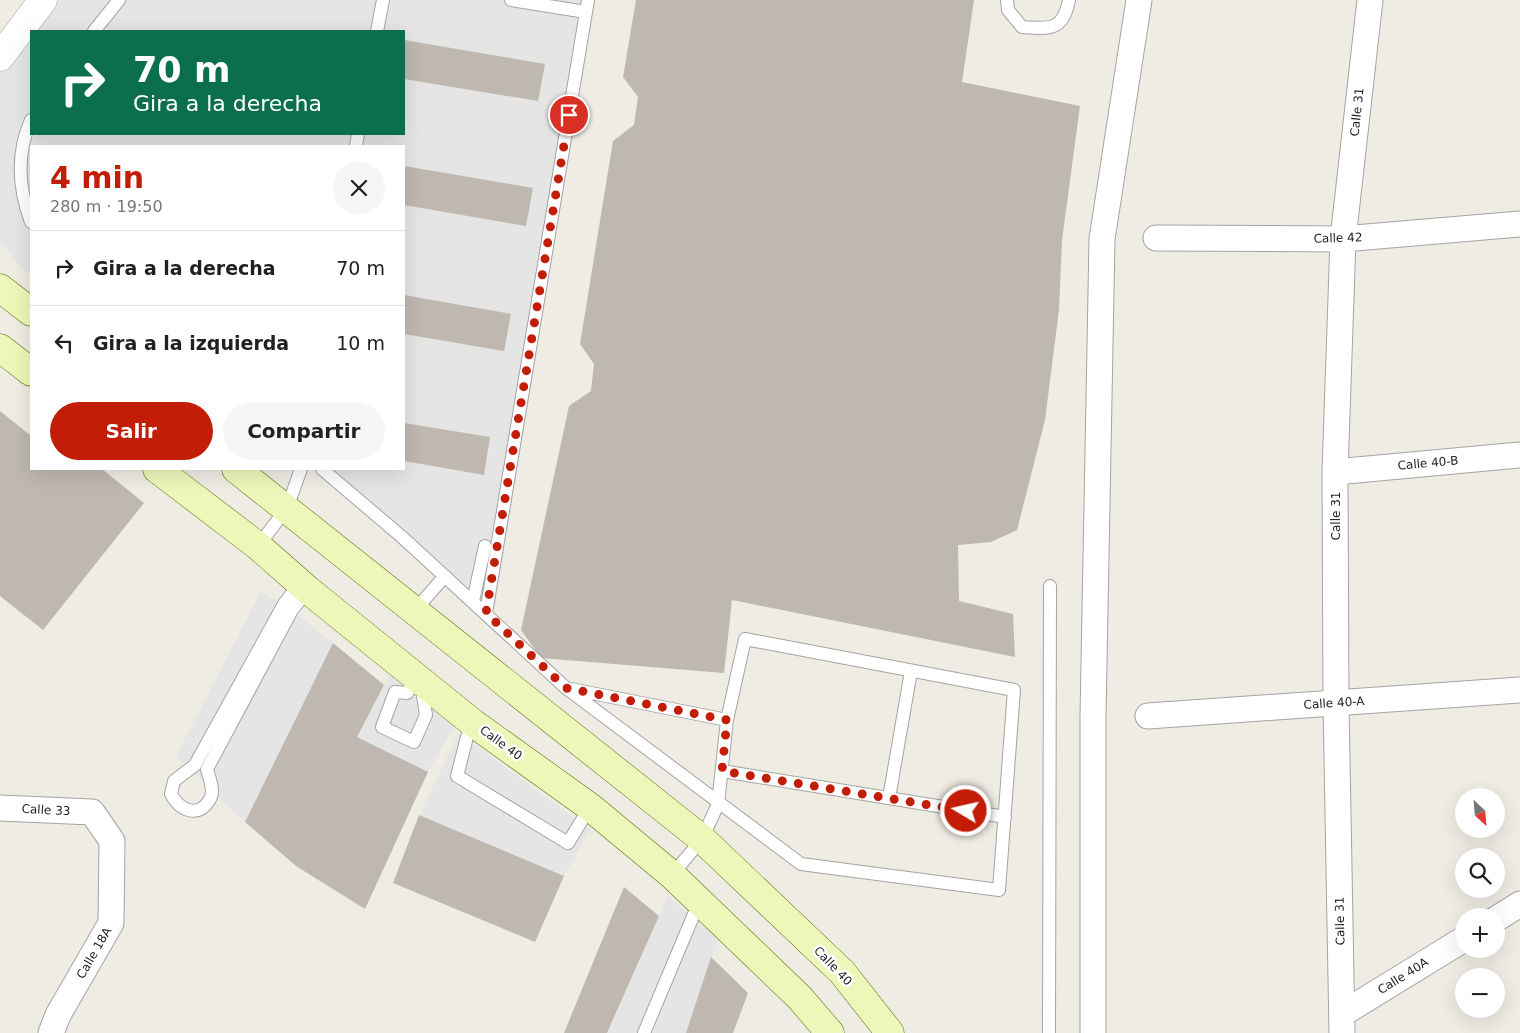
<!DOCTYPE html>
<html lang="es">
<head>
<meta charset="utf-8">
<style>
  :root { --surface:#fff; --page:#f6f6f6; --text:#202124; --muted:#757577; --line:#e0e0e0; --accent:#c31c07 }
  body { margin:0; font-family:"DejaVu Sans",sans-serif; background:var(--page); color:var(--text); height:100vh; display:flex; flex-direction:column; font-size:19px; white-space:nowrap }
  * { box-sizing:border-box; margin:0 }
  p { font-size:16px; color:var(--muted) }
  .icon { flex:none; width:28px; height:28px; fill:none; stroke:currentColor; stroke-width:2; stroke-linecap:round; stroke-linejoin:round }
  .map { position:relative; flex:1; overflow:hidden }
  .sheet { position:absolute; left:30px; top:145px; width:375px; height:325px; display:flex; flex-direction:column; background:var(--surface); border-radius:0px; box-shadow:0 5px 20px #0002 }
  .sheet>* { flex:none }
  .banner { position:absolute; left:30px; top:30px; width:375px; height:105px; border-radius:0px; box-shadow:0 5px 20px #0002; background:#0b6e4f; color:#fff; overflow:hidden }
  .needle { width:32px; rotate:154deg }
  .fabs { position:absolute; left:1455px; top:788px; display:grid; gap:10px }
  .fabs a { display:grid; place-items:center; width:50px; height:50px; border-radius:50%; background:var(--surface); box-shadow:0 5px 20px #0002; font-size:25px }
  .pin { position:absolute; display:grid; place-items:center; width:42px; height:42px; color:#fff; margin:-21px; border:2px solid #fff; border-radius:50%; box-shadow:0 1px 5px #0007 }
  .me { position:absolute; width:55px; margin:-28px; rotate:279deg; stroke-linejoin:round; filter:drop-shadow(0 0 4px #0008) }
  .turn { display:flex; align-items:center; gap:18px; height:105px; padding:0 20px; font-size:22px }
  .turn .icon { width:65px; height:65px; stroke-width:2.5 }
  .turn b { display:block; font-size:35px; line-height:42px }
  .round { display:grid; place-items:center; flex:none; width:52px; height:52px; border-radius:26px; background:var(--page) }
  .overview { display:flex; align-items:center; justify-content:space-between; height:85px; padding:0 20px }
  h1 { font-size:30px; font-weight:600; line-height:38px; color:var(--accent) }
  .cta { display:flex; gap:10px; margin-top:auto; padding:10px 20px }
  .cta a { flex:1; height:58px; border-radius:30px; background:var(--accent); color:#fff; font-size:20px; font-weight:600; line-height:58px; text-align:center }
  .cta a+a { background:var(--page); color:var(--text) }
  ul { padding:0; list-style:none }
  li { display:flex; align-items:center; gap:15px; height:75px; padding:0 20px; border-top:1px solid var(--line) }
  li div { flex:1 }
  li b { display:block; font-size:19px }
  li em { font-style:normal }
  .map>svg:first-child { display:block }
  .parking { fill:#e5e5e5; fill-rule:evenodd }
  .building { fill:#beb8b0 }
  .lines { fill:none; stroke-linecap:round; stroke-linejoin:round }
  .service-casing { stroke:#a4a4a4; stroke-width:14 }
  .minor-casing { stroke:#a4a4a4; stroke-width:27 }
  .tertiary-casing { stroke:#a4a4a4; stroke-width:29 }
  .secondary-casing { stroke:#597009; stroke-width:29 }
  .service { stroke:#fff; stroke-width:12 }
  .minor { stroke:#fff; stroke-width:25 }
  .tertiary { stroke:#fff; stroke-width:28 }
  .secondary { stroke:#edf7b9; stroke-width:28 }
  .route { stroke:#c31c07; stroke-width:9; stroke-dasharray:0 16.2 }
  .labels { text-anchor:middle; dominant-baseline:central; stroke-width:5; stroke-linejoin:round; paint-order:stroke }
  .street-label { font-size:12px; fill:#1d1d1d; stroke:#fff }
</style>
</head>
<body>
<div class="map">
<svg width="1520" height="1033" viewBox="0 0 1520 1033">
  <rect width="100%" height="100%" fill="#eeece3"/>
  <path class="parking" d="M47 0H594L492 626 312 469H404V146H31V274L20 267 0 240V58ZM31 31H404V134H31Z
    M261 591 292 611 333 643 245 822 176 756Z
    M392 670 456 723 428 772 357 737Z
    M459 733 590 830 564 876 419 815Z
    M668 896 719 940 711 957 686 1033H608Z"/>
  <path class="building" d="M636 0H974L962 82 1080 106 1062 240 1059 310 1045 420 1017 530 991 542 958 545 959 601 1013 614 1015 657 732 600 724 673 541 658 521 630 569 406 591 391 594 364 580 344 613 141 634 125 638 97 623 77Z
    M404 40 545 64 538 101 404 79Z
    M404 166 533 188 526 226 404 205Z
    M404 295 511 314 504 351 404 334Z
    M0 411 30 435 31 434V469H102L144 503 43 630 0 596Z
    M404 423 490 437 484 475 404 461Z
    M333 643 384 685 357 737 428 772 365 909 296 866 245 822Z
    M419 815 564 876 535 942 393 883Z
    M624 887 659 916 607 1033H564Z
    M711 957 748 993 733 1033H686Z"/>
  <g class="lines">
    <g class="service-casing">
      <path id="service" d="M511 0 586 12
        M1007 0 1008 10 1022 27C1050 29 1063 31 1069 0
        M94 31 119 0
        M377 31 383 0
        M31 120C16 154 18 187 31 222
        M356 146 358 134
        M322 469 402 537 566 688 801 864 999 890 1014 690 745 639 727 720 566 688
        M258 546 287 508 301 469
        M300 583 284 604 195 765 174 781 171 794C180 811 200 820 211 797 214 789 209 777 207 769L292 610 308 590
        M473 601 485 546
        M415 610 445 576
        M486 613 588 0
        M417 677 407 693 395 692 382 727 414 742 426 715 423 696 429 687
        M473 723 467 737 457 776 568 843 590 807
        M722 771 1005 817
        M889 798 911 671
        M672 875 702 839 718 804 727 720
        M644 1033 694 914 702 904
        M1049 1033 1050 586"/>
    </g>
    <g class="minor-casing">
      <path id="minor" d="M1156 238 1343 239 1520 224
        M1335 472 1520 455
        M1148 716 1520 690
        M0 808 92 812 112 841 111 923 58 1015 51 1033
        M1496 919 1520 904
        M1342 1014 1464 939
        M1093 1033V716L1102 239 1139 0
        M1342 1033 1336 703 1335 472 1343 239 1370 0"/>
    </g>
    <g class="tertiary-casing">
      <path id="tertiary" d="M0 57 43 0"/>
    </g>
    <g class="secondary-casing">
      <path id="secondary" d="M0 288 31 312
        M0 348 31 372
        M157 469 258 546 308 590 473 723 590 807 672 875 800 998 830 1033
        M236 469 702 839 842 972 890 1033"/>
    </g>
    <use href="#service" class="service"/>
    <use href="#minor" class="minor"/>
    <use href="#tertiary" class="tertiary"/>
    <use href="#secondary" class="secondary"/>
  </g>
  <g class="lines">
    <path class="route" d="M569 115 486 613 566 688 727 720 722 771 966 811"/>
  </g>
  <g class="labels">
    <g class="street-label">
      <text transform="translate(1357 112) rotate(-84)">Calle 31</text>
      <text transform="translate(1338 238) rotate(-2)">Calle 42</text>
      <text transform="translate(1428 463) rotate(-5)">Calle 40-B</text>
      <text transform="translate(1336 516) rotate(-90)">Calle 31</text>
      <text transform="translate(1334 703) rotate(-4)">Calle 40-A</text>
      <text transform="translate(501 743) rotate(36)">Calle 40</text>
      <text transform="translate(46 810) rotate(3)">Calle 33</text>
      <text transform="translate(1340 921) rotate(-91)">Calle 31</text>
      <text transform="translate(94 953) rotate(-60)">Calle 18A</text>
      <text transform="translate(833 966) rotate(46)">Calle 40</text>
      <text transform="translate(1403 976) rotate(-32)">Calle 40A</text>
    </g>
  </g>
</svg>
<div class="fabs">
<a><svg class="needle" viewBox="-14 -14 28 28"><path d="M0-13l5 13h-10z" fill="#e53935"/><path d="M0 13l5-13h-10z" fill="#757577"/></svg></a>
<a><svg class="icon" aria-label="search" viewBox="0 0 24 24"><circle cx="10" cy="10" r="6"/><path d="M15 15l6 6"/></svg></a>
<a>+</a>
<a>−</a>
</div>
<div class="pin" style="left:569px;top:115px;background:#d93025"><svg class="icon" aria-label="arrive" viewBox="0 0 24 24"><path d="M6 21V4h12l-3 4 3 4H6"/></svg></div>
<svg class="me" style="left:966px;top:811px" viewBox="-20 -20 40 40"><circle r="17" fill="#c31c07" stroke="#fff" stroke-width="3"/><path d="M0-11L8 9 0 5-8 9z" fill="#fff"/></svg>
<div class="banner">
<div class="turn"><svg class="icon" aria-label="right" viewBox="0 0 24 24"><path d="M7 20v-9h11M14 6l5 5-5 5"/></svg><div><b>70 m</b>Gira a la derecha</div></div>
</div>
<section class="sheet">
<div class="overview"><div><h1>4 min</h1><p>280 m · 19:50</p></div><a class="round"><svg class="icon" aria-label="close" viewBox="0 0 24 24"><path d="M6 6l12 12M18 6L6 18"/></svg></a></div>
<ul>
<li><svg class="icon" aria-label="right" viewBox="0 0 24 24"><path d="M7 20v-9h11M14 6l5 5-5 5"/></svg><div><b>Gira a la derecha</b></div><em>70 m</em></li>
<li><svg class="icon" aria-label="left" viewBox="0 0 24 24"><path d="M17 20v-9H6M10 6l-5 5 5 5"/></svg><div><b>Gira a la izquierda</b></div><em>10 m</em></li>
</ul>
<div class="cta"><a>Salir</a><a>Compartir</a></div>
</section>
</div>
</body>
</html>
